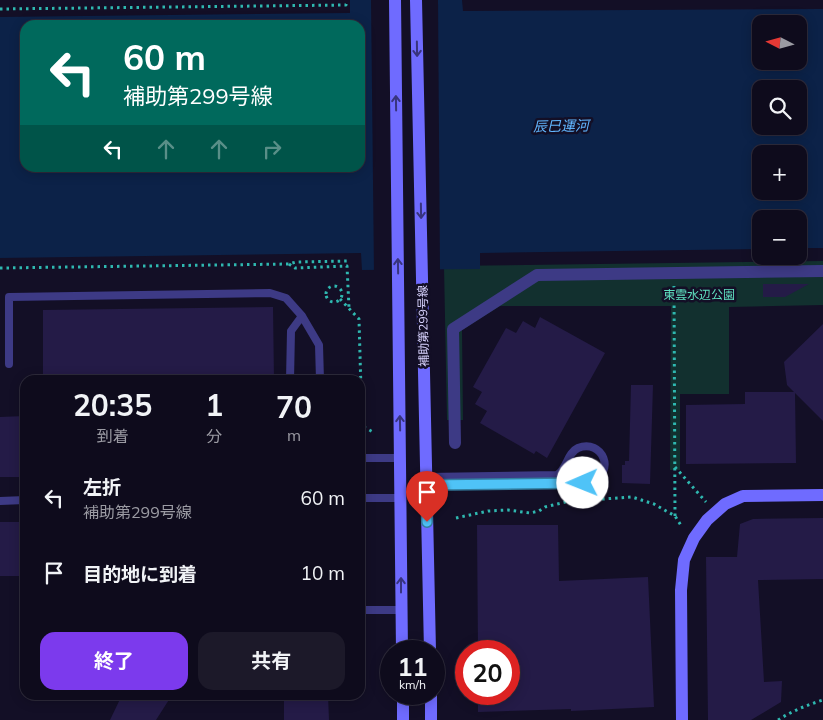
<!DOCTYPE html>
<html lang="ja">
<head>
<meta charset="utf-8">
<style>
  :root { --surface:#0e0b1c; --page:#1c1929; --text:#f1f3f6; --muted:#9b9ba3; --line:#2e2b3b; --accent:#7c3aed }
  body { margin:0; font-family:Mulish,"Noto Sans JP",sans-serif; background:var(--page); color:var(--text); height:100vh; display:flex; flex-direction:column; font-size:19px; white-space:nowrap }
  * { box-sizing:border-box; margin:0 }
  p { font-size:16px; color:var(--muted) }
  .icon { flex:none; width:28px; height:28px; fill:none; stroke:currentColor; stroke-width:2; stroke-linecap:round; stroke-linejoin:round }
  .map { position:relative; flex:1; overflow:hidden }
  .panel { position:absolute; left:20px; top:375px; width:345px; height:325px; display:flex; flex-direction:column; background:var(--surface); border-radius:15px; box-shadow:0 2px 12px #0003,0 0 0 1px var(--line) }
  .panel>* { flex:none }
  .top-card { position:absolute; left:20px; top:20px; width:345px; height:152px; border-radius:15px; box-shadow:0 2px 12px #0003,0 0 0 1px var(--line); background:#00695c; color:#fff; overflow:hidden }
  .needle { width:32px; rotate:276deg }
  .fabs { position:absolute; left:752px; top:15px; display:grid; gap:10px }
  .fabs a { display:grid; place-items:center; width:55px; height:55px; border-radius:10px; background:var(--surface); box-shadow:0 2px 12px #0003,0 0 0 1px var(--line); font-size:25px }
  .speed { position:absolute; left:380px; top:640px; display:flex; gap:10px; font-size:25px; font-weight:700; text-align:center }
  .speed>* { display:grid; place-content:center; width:65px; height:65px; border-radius:50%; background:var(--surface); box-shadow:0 2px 12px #0003,0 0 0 1px var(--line); line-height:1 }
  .speed small { font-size:12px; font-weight:400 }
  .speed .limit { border:8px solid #d22; background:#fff; color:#111 }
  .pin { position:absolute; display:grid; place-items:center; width:42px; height:42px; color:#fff; margin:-51px -21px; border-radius:50% 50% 50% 0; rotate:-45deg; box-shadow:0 0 5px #0007 }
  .pin .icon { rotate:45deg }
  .me { position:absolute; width:55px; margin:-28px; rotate:269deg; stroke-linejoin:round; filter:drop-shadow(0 0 4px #0008) }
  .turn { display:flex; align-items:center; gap:18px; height:105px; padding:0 20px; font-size:22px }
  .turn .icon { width:65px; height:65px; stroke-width:2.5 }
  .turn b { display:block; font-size:35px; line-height:42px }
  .lanes { display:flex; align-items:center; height:48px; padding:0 20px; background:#0003; justify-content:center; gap:25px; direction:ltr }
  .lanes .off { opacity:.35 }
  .eta { display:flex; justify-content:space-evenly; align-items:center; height:85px; text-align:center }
  .eta b { font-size:30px; font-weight:700; line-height:35px }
  .cta { display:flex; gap:10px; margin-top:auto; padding:10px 20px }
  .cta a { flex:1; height:58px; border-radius:15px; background:var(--accent); color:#fff; font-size:20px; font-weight:700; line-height:58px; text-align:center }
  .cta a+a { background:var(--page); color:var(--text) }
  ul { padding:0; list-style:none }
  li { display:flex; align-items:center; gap:15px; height:75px; padding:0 20px }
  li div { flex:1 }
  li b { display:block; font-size:19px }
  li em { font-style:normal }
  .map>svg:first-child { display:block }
  .green { fill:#12302f }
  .water { fill:#0c2248; fill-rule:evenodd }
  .pier { fill:#130f26 }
  .building { fill:#241b47 }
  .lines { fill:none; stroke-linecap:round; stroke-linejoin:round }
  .path { stroke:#2fb8b0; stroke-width:3; stroke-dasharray:2.5 4; stroke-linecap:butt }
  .lane { stroke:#3d3a85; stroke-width:8 }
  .street { stroke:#3d3a85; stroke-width:12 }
  .secondary { stroke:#6f6bff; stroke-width:12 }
  .oneway { stroke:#38347d }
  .route-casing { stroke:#337fa1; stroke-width:12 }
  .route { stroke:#4fc3f7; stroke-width:9 }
  .labels { text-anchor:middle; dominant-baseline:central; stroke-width:5; stroke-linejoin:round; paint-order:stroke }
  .park-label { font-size:12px; fill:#5fe0c0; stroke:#130f26 }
  .street-label { font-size:12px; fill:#d9d4ff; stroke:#130f26 }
  .water-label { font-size:14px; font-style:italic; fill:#62b6ff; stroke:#130f26 }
</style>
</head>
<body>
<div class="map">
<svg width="823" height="720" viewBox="0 0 823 720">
  <rect width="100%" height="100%" fill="#130f26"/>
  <path class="green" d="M823 261V305L729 307V394H680V470H670L671 306H500L462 330 463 420H447L444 266Z"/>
  <path class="water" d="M350 0H462L463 11 823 9V248H799V219H761V249L480 253V269L362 270 361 253 0 258V17L350 13ZM761 24H799V61H761ZM25 25H360V168H25ZM761 89H799V126H761ZM761 154H799V191H761Z"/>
  <path class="pier" d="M371 0H438L440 272H374Z"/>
  <path class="building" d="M763 284H809L785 297H763Z
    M273 307 274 380H43V310Z
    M540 317 605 353 547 458 536 451 534 454 480 423 487 411 475 404 482 392 473 387 506 328 516 333 523 321 535 328Z
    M823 324V421L795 393 796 463 686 464V405L745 404V392H794L787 385 784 362Z
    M631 385H653L650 484 622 483V465H625V461H629Z
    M25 416V477H0V417Z
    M823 518V579L758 580 764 682 782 681 781 702 751 720H708L706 557H737L740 524 753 519Z
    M0 522H25V576H0Z
    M477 525H558L559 581 648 577 654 707 571 711V709L478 712V694H509V651H478Z
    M122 695H172L156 720H110Z
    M284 695H328L329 720H284Z"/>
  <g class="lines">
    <path class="path" d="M0 9 346 5V0
      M289 264 295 268 347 266 349 308
      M0 268 289 264 296 262 348 261
      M326 294a8 8 0 1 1 16 0a8 8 0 1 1-16 0Z
      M674 286 675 516
      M340 299 359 319 362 426 373 432
      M675 467 706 502
      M456 518 488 511 508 510 530 513 539 511 545 507 578 499H603L632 497 654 504 675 516 682 527
      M778 720C792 711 807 705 823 700"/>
    <path class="lane" d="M9 364V297L270 293 286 298 302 316 319 345 320 380
      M290 380 291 331 302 316
      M360 458H400
      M426 485 589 483C618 473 602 438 578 448 567 453 567 469 557 475L426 477
      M360 498H401
      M0 501 25 500
      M360 610H402"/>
    <path class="street" d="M455 443 453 329 537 275 823 271"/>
    <path class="secondary" d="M395 0 402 651
      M416 0 430 651
      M403 694V720
      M431 694V720
      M682 720 681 590 684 560 694 538 707 520 725 504 743 496 823 495"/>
  </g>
  <defs><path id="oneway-shaft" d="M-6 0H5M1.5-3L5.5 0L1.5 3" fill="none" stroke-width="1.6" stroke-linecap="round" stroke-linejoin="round" transform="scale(1.25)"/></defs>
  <g class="oneway">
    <use href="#oneway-shaft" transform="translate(417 49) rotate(89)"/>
    <use href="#oneway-shaft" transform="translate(396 103) rotate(-91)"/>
    <use href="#oneway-shaft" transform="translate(421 211) rotate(89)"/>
    <use href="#oneway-shaft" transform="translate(398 266) rotate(-91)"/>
    <use href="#oneway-shaft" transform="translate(400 423) rotate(-91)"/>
    <use href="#oneway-shaft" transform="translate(401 585) rotate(-90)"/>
  </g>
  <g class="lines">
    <g class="route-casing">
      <path id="route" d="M427 522 426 485 583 483"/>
    </g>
    <use href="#route" class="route"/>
  </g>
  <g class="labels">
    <g class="park-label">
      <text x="699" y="294">東雲水辺公園</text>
    </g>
    <g class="street-label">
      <text transform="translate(423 326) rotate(-91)">補助第299号線</text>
    </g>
    <g class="water-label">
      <text transform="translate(561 126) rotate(-1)">辰巳運河</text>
    </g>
  </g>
</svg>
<div class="fabs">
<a><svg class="needle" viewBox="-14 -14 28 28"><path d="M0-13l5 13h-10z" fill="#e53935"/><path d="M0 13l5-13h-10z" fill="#9b9ba3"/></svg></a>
<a><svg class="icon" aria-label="search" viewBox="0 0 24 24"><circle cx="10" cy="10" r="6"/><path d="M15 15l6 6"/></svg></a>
<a>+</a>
<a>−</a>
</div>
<div class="speed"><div>11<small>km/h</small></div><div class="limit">20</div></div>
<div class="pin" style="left:427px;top:522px;background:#d93025"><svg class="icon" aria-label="arrive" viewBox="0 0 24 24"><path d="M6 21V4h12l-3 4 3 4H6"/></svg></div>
<svg class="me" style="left:583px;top:483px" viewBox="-20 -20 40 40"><circle r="19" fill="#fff"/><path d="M0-13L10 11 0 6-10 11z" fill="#4fc3f7"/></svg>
<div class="top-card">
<div class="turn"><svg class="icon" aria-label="left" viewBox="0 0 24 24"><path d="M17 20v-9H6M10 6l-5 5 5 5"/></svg><div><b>60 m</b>補助第299号線</div></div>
<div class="lanes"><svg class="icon" aria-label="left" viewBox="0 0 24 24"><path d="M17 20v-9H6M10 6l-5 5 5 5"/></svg><svg class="icon off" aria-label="ahead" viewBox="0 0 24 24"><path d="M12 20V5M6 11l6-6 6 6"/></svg><svg class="icon off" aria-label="ahead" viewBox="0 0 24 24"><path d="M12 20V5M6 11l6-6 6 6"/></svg><svg class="icon off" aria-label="right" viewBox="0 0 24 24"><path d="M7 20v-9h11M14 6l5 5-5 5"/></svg></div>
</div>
<section class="panel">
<div class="eta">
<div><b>20:35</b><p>到着</p></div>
<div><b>1</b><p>分</p></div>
<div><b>70</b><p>m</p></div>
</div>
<ul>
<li><svg class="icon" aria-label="left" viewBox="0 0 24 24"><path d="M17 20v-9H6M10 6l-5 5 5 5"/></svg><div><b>左折</b><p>補助第299号線</p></div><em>60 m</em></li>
<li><svg class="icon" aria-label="arrive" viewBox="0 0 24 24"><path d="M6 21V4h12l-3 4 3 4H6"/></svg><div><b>目的地に到着</b></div><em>10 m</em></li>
</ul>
<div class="cta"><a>終了</a><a>共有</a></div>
</section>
</div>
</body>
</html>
